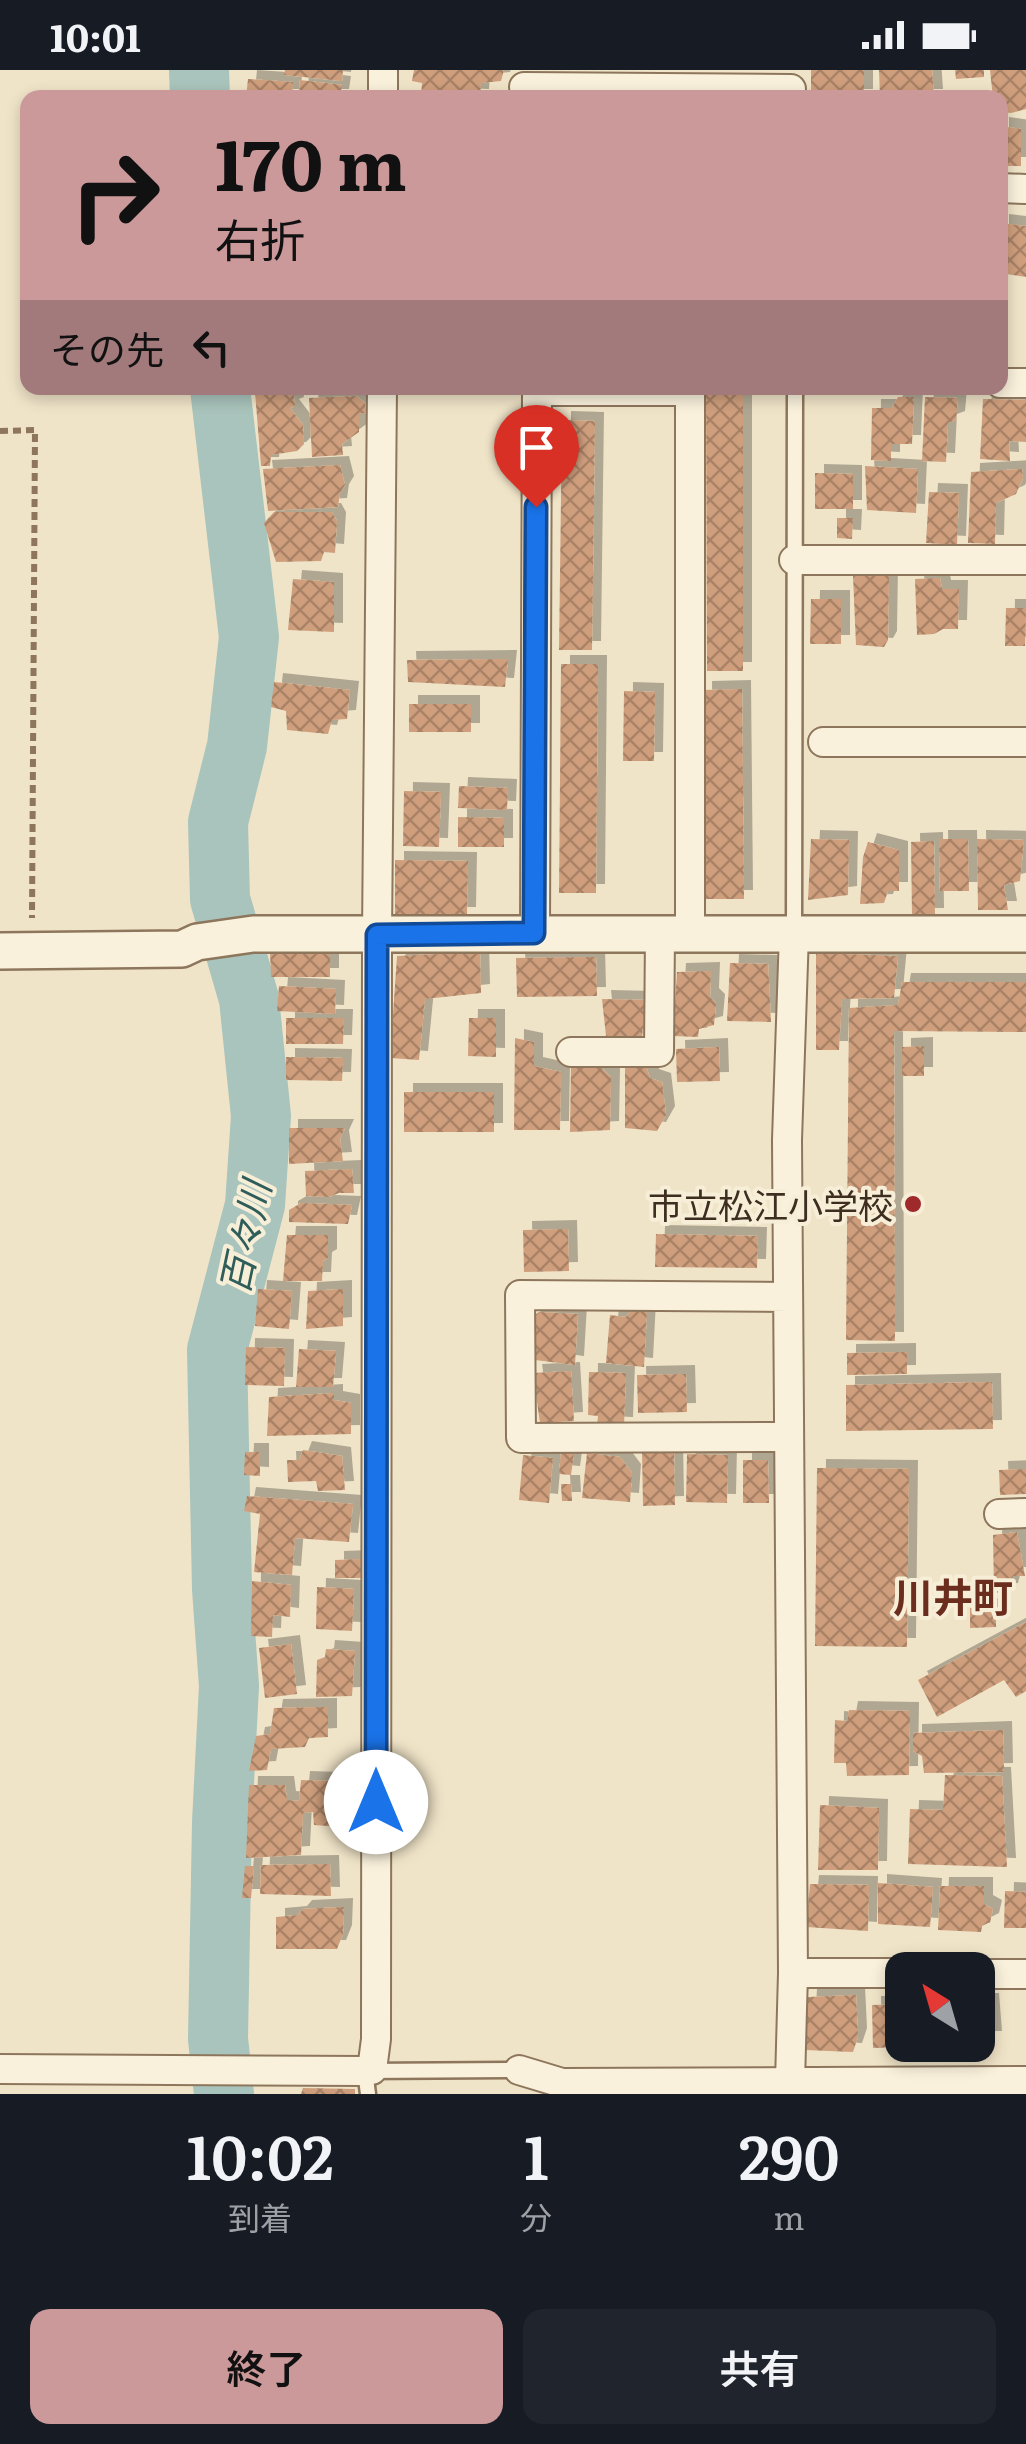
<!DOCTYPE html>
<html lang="ja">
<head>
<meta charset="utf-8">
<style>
  :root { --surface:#171b24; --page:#20242c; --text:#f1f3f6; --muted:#9ea1a6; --accent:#cc999b }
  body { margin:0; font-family:Literata,"Noto Sans JP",serif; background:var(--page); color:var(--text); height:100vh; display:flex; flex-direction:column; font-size:38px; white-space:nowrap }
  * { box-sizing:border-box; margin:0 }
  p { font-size:32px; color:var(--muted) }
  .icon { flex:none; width:55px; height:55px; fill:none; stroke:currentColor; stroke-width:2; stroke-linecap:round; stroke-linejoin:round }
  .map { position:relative; height:2024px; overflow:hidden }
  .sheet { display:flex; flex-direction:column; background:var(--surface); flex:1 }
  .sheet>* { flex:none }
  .banner { position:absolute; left:20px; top:20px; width:988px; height:305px; border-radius:20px; box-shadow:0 5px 15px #0003; background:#cc999b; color:#111; overflow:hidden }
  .needle { width:65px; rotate:323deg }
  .buttons { position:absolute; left:885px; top:1882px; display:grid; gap:20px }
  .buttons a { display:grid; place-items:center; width:110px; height:110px; border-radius:20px; background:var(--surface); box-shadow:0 5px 15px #0003; font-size:50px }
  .pin { position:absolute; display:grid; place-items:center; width:85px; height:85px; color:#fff; margin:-102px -42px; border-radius:50% 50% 50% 0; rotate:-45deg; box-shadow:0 0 10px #0007 }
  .pin .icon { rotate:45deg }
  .me { position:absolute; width:110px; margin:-55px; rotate:0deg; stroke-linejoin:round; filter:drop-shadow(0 0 8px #0008) }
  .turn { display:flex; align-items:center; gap:35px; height:210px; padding:0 30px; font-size:45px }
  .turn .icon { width:130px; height:130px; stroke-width:2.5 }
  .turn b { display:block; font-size:70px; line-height:85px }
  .then { display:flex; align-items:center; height:95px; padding:0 30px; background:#0003; gap:20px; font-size:38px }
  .eta { display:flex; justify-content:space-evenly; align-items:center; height:170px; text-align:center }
  .eta b { font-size:60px; font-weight:600; line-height:70px }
  .button { display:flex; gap:20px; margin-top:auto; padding:20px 30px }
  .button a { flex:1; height:115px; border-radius:20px; background:var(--accent); color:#111; font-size:40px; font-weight:600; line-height:115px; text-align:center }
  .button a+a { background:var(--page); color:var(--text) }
  .status { display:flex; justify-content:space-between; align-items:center; height:70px; padding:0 50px; background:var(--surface); direction:ltr }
  .status svg { height:28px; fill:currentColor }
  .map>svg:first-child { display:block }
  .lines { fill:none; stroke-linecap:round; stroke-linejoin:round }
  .river { stroke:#a9c4bc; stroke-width:60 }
  .building { fill:url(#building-cross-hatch); filter:url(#shadow) }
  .service-casing { stroke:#8d765c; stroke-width:19 }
  .minor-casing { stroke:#8d765c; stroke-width:32 }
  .tertiary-casing { stroke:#8d765c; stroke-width:40 }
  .path { stroke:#8d765c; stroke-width:6; stroke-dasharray:8 5; stroke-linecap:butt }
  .service { stroke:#faf1dc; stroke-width:14 }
  .minor { stroke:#faf1dc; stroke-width:28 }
  .tertiary { stroke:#faf1dc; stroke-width:35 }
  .route-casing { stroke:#114b97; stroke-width:25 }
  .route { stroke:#1a73e8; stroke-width:18 }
  .poi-dot { fill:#9e2a2b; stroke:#f7eed8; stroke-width:4 }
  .labels { text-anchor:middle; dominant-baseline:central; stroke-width:8; stroke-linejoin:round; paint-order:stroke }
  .poi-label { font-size:35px; fill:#3d2e20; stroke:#f7eed8; text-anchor:end }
  .water-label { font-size:38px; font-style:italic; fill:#2f5d5a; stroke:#f7eed8 }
  .quarter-label { font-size:40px; font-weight:bold; fill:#6b2e1e; stroke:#f7eed8 }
</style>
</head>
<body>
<div class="status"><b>10:01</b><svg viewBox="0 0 49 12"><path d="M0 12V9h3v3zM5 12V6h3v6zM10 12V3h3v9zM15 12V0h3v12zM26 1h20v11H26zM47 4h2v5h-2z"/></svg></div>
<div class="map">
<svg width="1026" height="2024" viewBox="0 0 1026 2024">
  <defs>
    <pattern id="building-cross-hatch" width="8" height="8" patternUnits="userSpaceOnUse" patternTransform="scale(2.5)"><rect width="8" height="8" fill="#cf9f7d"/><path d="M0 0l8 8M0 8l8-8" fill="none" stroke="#a98266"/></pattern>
    <filter id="shadow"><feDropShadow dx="9" dy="-9" stdDeviation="0" flood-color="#0004"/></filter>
  </defs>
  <rect width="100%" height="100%" fill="#f0e4c8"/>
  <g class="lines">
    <path class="river" d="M199 0 200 28
      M220 318 249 567 237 676 218 752 220 829 249 929 261 1046 255 1135 217 1280 222 1519 229 1616 222 1752 218 1969 224 2024"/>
  </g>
  <path class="building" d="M285 0H343L342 11 284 5Z
    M414 0H504L501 11 481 13 480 28 421 26 422 13 412 11Z
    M811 0H864V28H811Z
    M879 0H932L934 28H880Z
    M955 0H984V7L956 9Z
    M990 0H1026V39L1011 43 1000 42V28H993Z
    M248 9 293 12 292 28H246Z
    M300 10 342 15 340 28H299Z
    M1000 56 1021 59V96H1000Z
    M1000 153 1026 156V207L1000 203Z
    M293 318 295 336 290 338 303 355 304 374 297 381 271 385 270 396H261L255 322Z
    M706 318H743V601H707Z
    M356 326 365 333 366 343 359 344V362L342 374 343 385 312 387 309 328Z
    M898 327H914L912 374H891V391L871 390 872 338H892Z
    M925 327 958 328 956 350 948 353 946 392 922 391Z
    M983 329 1026 330V372L1009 371 1010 391 980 389Z
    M562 350 595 351 592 580H559Z
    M340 395 345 415 340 423 338 437 268 441 263 399Z
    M865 396 918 399 916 443 867 440Z
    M1022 399 1023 408 1016 424 996 433 995 474 968 473 971 402Z
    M815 403 853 404V439H815Z
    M929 422 959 423 957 475 926 473Z
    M274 442H332L337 451 335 483 324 482 321 491 276 492 264 453Z
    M837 448H853L852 469 837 468Z
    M889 504 888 570 884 577 856 575 853 506Z
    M940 508 942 519H959L958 559H943L934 564 917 565 915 509Z
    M293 509 334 512V562L288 560Z
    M811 529H841V574H810Z
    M1006 538H1026L1025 576H1005Z
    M508 589 505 617 408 612 407 590Z
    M561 594H598L596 823H559Z
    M274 612 350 620 347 649 332 650 328 664 287 660 286 641 271 637Z
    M742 619 744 829H705L703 620Z
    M624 621 655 622 654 691H623Z
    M409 634H471V662H409Z
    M459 716 508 718 507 740 458 738Z
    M404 721 441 722 439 777 403 776Z
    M458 747 504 748V777H458Z
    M811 769 849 770 848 825 808 830Z
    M939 769H968L969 821H940Z
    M977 769 1024 770 1020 811 1004 815 1008 840H978Z
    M934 771 935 847H912L911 772Z
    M868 772 899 780V821H888L884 833 860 834 863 787Z
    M395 790 468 791 467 846H395Z
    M330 881V907H271L270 882Z
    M480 882 481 923 425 929 419 990 390 988 397 886Z
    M816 883 898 886 894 928 842 929 839 980H816Z
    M596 887 597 926 517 927 516 888Z
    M730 893 768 894 771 952 727 951Z
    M711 901 710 927 716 933 714 955 699 959 698 967 673 966 677 902Z
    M902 912H1026V962L894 961 895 1271 846 1270 849 938 898 935Z
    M279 916 336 919 335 944 277 941Z
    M602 929 645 930 642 969 606 966Z
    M286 948H344L343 974H286Z
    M469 948H496V987L468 986Z
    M515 968 534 972V996L561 1002 560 1060H514Z
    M924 976V1006H902V977Z
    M719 977 720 1011 677 1012 676 979Z
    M286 987 343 988 342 1011 286 1010Z
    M571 992H595L611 1007 610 1060 570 1062Z
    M645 993 650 1008 662 1012 666 1045 657 1061 625 1058V994Z
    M404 1022H494V1062H404Z
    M289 1058H345L340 1069 343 1091 289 1094Z
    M352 1099 354 1123H339L329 1127 306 1126 305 1101Z
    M301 1133 352 1135 348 1154 289 1152V1140Z
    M568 1159 569 1201 524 1202 523 1160Z
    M656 1164 758 1166 757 1198 655 1197Z
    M287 1165H328V1188L323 1191 322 1211H283Z
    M258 1219 292 1221 289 1259 255 1256Z
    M343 1219V1256L306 1259 308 1221Z
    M632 1239 647 1240 644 1297 606 1293 610 1245 626 1247Z
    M539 1242 578 1244 575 1295 535 1290 531 1248Z
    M246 1277 285 1278 284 1316 245 1315Z
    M299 1279 336 1281 333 1317H296Z
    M907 1282V1304L847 1305V1283Z
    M571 1301 574 1351 540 1353 533 1303Z
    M589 1302 626 1303 624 1356 597 1355 598 1346 588 1345Z
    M686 1304 687 1342 638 1343 637 1305Z
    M992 1312 993 1359 846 1361V1315Z
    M334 1323V1330L351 1333V1364L267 1366 269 1327Z
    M303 1380 342 1386 345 1420 318 1421 316 1411 288 1412 287 1390H299Z
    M642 1381H674L675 1435 643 1436Z
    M245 1382H260V1406L244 1405Z
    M561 1382 574 1383 571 1405 559 1404Z
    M587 1383 620 1387 632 1403 630 1432 582 1428Z
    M687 1384 728 1385 727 1433 686 1432Z
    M523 1385 553 1388 549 1433 519 1430Z
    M743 1390H768L769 1433H743Z
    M817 1398 909 1399 907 1577 815 1576Z
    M1026 1399V1424L1000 1425 999 1400Z
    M561 1414H571L572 1431H562Z
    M247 1426 353 1434 349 1472 295 1468 292 1505 254 1502 260 1444 244 1441Z
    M1017 1462 1025 1506H1013L1009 1522 994 1523 993 1465Z
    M361 1489 362 1508H335V1490Z
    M252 1511 291 1515 290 1547 273 1545 272 1567 251 1566Z
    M317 1517 354 1519 352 1561 316 1559Z
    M996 1537V1557L970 1558V1538Z
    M1026 1552V1621L1016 1627 1004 1610 937 1647 918 1610Z
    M291 1574 297 1624 265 1628 259 1578Z
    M326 1579 355 1581 352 1626 316 1627 317 1590 325 1587Z
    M328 1637V1667L309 1668 305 1677 271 1679 267 1700 249 1701 256 1666 270 1664 274 1638Z
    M849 1640 910 1641 909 1705 847 1706 846 1693H834L835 1650 847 1651Z
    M1003 1660 1004 1702 924 1703 922 1686 913 1681V1663Z
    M945 1705 1002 1706 1007 1797 908 1794 910 1739 943 1740Z
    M301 1710 362 1712 364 1751 357 1758 314 1755 313 1742 303 1743 301 1785 246 1788 249 1715H285L287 1730 299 1731Z
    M820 1735 879 1738 878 1800H818Z
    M330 1794 331 1826 260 1824 261 1795Z
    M245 1796H254L251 1828H242Z
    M878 1813 933 1817 930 1857 878 1854Z
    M810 1814 869 1815 868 1861 806 1857Z
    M940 1816H984V1834L993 1839 990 1852 982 1856 981 1862 938 1860Z
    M1005 1821 1026 1822V1858H1004Z
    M344 1837 343 1864 337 1879H276V1847L298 1845 303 1839Z
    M856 1925 858 1967 853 1982 805 1980 808 1927Z
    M978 1932H990L993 1970H978Z
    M902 1934V1977L873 1978 872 1935Z
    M935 1975H978L976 1986 935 1985Z
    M303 2018 355 2019V2024H301Z"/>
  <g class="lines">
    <g class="service-casing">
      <path id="service" d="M794 863 795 323 798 318
        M368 2024 365 2001 519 2000"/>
    </g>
    <g class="minor-casing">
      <path id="minor" d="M383 0V28
        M524 17 791 19
        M1000 118 1026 119
        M1000 313H1026
        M794 490H1026
        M823 672H1026
        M535 863 537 321H690V863
        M571 982H659L660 863
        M788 1367 521 1368 520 1225 788 1227
        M999 1444 1026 1443
        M809 1903H902
        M978 1904H1026
        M0 1999 365 2001
        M372 2000 376 1969 377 865 382 318
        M519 2000 562 2013 1026 2011
        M790 2012 793 1903 787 1070 794 863"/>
    </g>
    <g class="tertiary-casing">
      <path id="tertiary" d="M0 881 182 879 197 872 253 864H1026"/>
    </g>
    <path class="path" d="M0 361 35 360 32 848"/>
    <use href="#service" class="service"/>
    <use href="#minor" class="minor"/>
    <use href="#tertiary" class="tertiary"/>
  </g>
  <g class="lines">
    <g class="route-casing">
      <path id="route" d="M376 1732 377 865 534 863 536 437"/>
    </g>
    <use href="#route" class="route"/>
  </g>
  <circle class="poi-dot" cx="913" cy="1134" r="10"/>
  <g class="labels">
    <g class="poi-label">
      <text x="893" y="1134">市立松江小学校</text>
    </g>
    <g class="water-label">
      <text transform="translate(243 1167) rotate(-78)">百々川</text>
    </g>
    <g class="quarter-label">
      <text x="953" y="1524">川井町</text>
    </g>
  </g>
</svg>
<div class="buttons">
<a><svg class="needle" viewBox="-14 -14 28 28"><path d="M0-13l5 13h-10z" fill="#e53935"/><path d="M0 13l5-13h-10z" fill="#9ea1a6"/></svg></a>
</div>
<div class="pin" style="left:536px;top:437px;background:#d93025"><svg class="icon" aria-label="arrive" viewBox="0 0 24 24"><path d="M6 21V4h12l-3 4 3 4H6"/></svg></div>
<svg class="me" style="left:376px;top:1732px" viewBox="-20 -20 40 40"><circle r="19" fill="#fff"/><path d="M0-13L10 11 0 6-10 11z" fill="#1a73e8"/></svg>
<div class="banner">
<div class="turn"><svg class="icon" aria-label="right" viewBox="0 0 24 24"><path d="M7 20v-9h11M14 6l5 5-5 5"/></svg><div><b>170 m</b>右折</div></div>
<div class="then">その先<svg class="icon" aria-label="left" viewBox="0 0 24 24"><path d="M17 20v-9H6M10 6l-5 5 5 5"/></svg></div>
</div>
</div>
<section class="sheet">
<div class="eta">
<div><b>10:02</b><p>到着</p></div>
<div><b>1</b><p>分</p></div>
<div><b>290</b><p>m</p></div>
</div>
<div class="button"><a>終了</a><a>共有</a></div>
</section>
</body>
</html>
